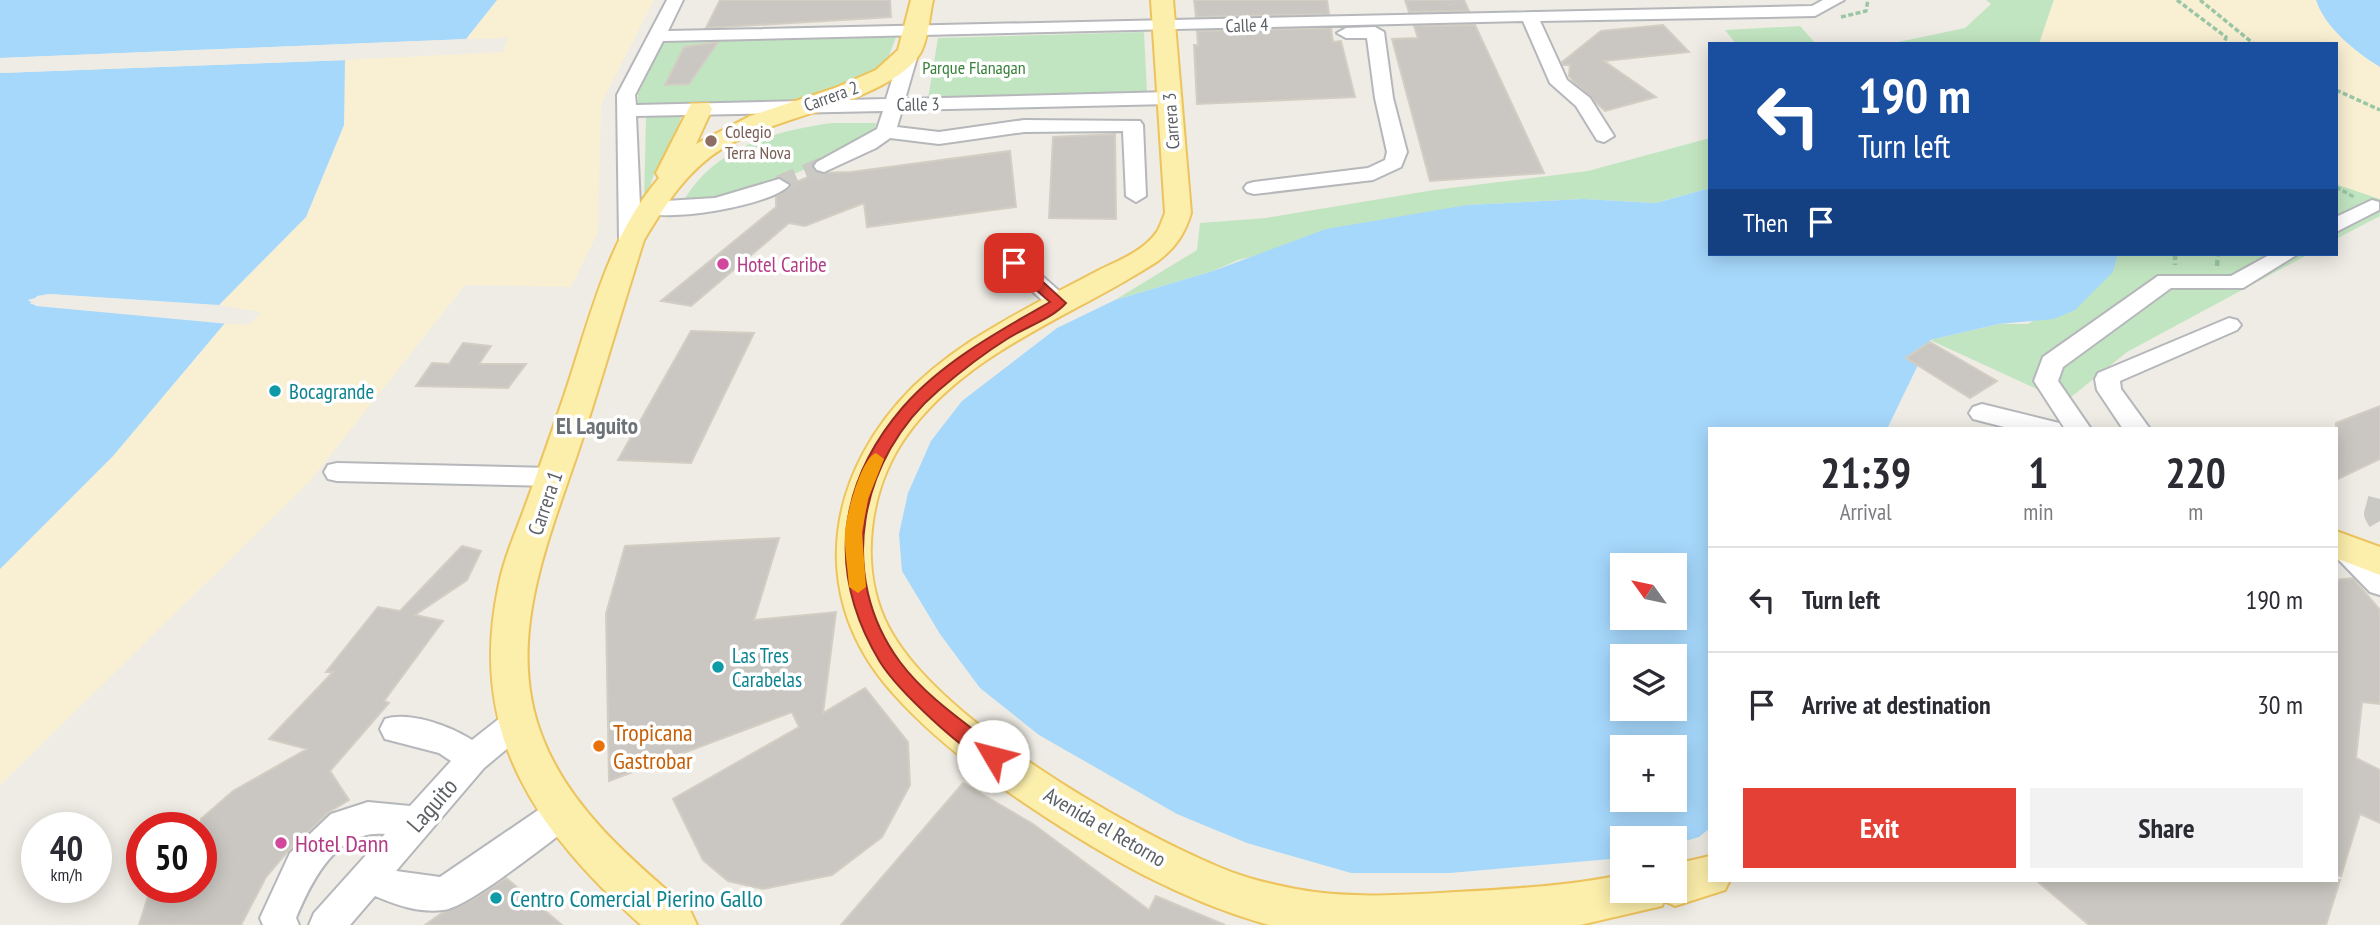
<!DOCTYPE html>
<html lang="en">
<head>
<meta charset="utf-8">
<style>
  :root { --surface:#fff; --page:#f2f2f3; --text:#2b2b33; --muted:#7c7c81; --line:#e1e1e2; --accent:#e44035 }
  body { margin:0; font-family:"PT Sans Narrow",sans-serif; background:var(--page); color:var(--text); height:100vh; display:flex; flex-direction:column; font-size:26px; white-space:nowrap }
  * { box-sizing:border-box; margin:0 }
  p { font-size:23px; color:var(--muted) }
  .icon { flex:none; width:38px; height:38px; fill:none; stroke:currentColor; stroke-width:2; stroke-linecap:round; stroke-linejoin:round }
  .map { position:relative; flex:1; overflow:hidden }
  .panel { position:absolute; left:1708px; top:427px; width:630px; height:455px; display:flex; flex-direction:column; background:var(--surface); border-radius:0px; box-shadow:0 4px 18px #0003 }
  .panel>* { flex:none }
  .guide { position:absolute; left:1708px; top:42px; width:630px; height:214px; border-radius:0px; box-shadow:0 4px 18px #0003; background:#1a4fa0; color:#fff; overflow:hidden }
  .needle { width:46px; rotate:303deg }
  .fabs { position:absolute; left:1610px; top:553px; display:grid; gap:14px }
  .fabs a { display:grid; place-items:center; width:77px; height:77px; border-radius:0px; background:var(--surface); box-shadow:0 4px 18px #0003; font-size:35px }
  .speed { position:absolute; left:21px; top:812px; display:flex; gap:14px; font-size:35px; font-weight:700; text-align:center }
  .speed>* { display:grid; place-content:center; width:91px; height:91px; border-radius:50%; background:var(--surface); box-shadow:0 4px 18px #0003; line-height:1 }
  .speed small { font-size:18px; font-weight:400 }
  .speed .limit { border:10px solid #d22; background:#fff; color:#111 }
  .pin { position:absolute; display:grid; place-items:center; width:60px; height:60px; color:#fff; margin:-30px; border-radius:14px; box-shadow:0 4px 10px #0006 }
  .me { position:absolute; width:77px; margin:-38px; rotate:307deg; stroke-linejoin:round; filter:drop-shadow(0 0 5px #0008) }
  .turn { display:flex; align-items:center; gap:24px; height:147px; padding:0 35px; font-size:32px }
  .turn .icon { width:91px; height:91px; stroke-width:2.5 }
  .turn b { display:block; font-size:49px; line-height:60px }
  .then { display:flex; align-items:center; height:66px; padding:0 35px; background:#0003; gap:14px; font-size:26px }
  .eta { display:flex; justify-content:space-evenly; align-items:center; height:119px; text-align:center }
  .eta b { font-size:42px; font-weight:700; line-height:49px }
  .cta { display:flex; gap:14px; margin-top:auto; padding:14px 35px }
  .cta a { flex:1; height:80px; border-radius:0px; background:var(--accent); color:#fff; font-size:28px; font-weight:700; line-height:80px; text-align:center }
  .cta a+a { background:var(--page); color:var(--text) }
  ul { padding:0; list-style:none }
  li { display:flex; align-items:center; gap:21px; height:105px; padding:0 35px; border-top:2px solid var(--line) }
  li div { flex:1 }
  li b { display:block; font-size:26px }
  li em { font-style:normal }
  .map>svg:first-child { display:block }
  .green { fill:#c2e5c1 }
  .sand { fill:#f9f0d4 }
  .water { fill:#a6d8fc; fill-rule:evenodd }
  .pier { fill:#eeece4 }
  .building { fill:#cac7c2; stroke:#d3cec3; stroke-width:2 }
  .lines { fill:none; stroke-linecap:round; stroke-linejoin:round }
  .minor-tunnel-far1 { stroke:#cac9c4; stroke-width:19; stroke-dasharray:19 10; stroke-linecap:butt }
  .minor-tunnel { stroke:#cac9c4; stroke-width:24; stroke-dasharray:24 12; stroke-linecap:butt }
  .minor-casing { stroke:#b5b7bb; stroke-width:4 }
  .major-casing { stroke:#edc35e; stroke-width:4 }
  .path-far1 { stroke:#9bc6a6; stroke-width:3.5; stroke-dasharray:5 2.5; stroke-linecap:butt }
  .path { stroke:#9bc6a6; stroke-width:4.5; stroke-dasharray:6 3.5; stroke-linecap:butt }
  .minor { fill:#fff; fill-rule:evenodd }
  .major { fill:#fceeab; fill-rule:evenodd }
  .route { fill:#e44035; stroke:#942a22; stroke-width:2 }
  .slow { fill:#f59e0b }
  .education-dot { fill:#8d6e63; stroke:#fff; stroke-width:2.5 }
  .hotel-dot { fill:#d1479c; stroke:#fff; stroke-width:2.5 }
  .culture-dot { fill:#0f9aa8; stroke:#fff; stroke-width:2.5 }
  .food-dot { fill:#e8710a; stroke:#fff; stroke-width:2.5 }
  .labels { text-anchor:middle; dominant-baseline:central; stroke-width:7; stroke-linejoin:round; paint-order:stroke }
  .far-street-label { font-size:18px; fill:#5c6064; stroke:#fff }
  .far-park-label { font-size:18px; fill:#378139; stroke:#fff }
  .far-education-label { font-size:18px; fill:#785e54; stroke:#fff; text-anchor:start }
  .hotel-label { font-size:21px; fill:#b23c85; stroke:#fff; text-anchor:start }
  .culture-label { font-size:21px; fill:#0d838f; stroke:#fff; text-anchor:start }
  .street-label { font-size:21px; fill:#5c6064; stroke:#fff }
  .neighbourhood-label { font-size:23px; font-weight:bold; fill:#6d7276; stroke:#fff }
  .near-food-label { font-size:24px; fill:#c56008; stroke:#fff; text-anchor:start }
  .near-street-label { font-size:24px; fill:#5c6064; stroke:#fff }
  .near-hotel-label { font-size:24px; fill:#b23c85; stroke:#fff; text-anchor:start }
  .near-culture-label { font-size:24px; fill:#0d838f; stroke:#fff; text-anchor:start }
</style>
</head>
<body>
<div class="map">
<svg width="2380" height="925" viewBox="0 0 2380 925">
  <rect width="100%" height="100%" fill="#eeece4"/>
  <path class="green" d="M1986 0H2054L2039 44H1889L1965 28 1991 4Z
    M1800 26 1816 44H1736L1725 30Z
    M1144 32 1147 92 928 99 938 38Z
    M896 37 886 64 847 85 801 101 638 105V94L664 41Z
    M646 117H681L674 143 655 172 644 201Z
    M832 123H876L873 138 777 182 732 198 684 200C716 147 774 131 832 123Z
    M1710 138V188L1656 203 1583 199 1467 205 1238 260 1213 271 1115 300 1197 250 1200 223 1266 218 1434 190 1588 171Z
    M2336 184 2380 199V216L2336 239Z
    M2118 254H2309L2127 352 2065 402 1930 340 1999 324H2028L2113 272Z"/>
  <path class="sand" d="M497 0H654L601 104 598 232 571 287 465 285 310 481 0 785V569L113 456 225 323 249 325 261 312 219 305 306 217 344 125 345 60 503 52 508 38 466 39Z
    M2054 0H2316C2325 28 2356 52 2380 67V199L2336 184V44H2039Z"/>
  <path class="water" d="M0 0H497L466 39 0 58Z
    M2316 0H2380V67C2356 52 2325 28 2316 0Z
    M345 60 344 125 306 217 219 305 49 294 37 296 30 304 225 323 113 456 0 569V73Z
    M1710 188V254H2118L2113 272 2075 310 2054 319 1999 324 1930 340 1887 429H1710V828L1699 837 1675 844V838H1622V858L1450 873H1351L1247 843 1177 814 1039 735 980 688 940 634 902 571 899 534 908 493 931 441 962 401 1057 328 1115 300 1213 271 1326 229 1467 205 1583 199 1656 203ZM1622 565H1675V618H1622ZM1622 656H1675V709H1622ZM1622 747H1675V800H1622Z"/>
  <path class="pier" d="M470 39 466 43 0 61V58Z
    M345 57 348 60 0 73V69Z
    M49 294 224 306 219 308 49 297 33 302 226 320 229 324 36 306 28 300Z"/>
  <path class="building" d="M720 0H890L891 17 706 28Z
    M1194 0H1327L1329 14 1196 17Z
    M1405 0H1464L1469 11 1409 12Z
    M1475 25 1544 173 1430 181 1392 39 1418 38 1414 26Z
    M1663 25 1689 52 1604 61 1656 97 1605 111 1573 81 1569 76 1570 65H1563L1562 62 1601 31Z
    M1331 28 1333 42 1341 41 1355 97 1197 104 1194 45H1198L1197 31Z
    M718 42 689 84 665 85 684 47Z
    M1115 134 1116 219 1049 218 1053 137Z
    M1010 151 1016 207 867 227 864 203 805 226 789 223 691 306 661 301 776 207V197L791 184 818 173 851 172Z
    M691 331 754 333 691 463 618 460Z
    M1930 342 1997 381 1970 398 1906 358Z
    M463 343 491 346 479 364H526L508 388 416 386 432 363 449 364Z
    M2380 406V459L2336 480V423Z
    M779 538 754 620 836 612 823 713 865 688 908 742 910 785 882 837 832 875 763 889 728 881 703 860 673 799 799 727 792 712 609 781 606 614 625 546Z
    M462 546 481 551 467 580 415 615 443 621 384 701 389 703 330 771 349 800 329 812 288 851 266 877 241 925H139L151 887H201V819L233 791 307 749 269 739 333 672H326L378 607 400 611Z
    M2353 578 2380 610V704L2362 702 2356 758 2380 770V823L2360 814 2341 876 2336 875V580Z
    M963 783 1033 824 1149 910 1156 896 1225 925H841Z
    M506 878 562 925H425L442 913 472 900Z
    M2036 880H2340L2326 925H2089Z"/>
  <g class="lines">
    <path class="minor-tunnel-far1" d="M1455 0 1457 4
      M779 185 824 166"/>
    <path class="minor-tunnel" d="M2380 499 2376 514 2380 521"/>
    <g class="minor-casing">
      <path id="minor" d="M667 0H683L668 31 1812 6 1823 0H1844L1815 16 1540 21 1567 80 1590 98 1614 136 1604 142 1597 140 1576 106 1550 83 1523 21 663 41 635 95 636 105 886 99 900 54 909 49 918 54 905 99 1170 92 1179 98 1170 104 902 110 897 127 939 132 1024 120 1140 121 1143 125 1146 196 1136 202 1126 196 1123 131 1024 132 939 144 890 138 876 148 824 172 817 170 814 166 817 162 877 129 883 111 636 116 640 206 649 202 715 198 779 179 789 185C774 205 660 225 640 210L641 240 630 247 619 240 617 95Z
        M1375 27 1384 32 1393 98 1407 152 1401 167 1373 180 1254 194 1247 192 1244 188 1247 184 1254 182 1368 168 1385 160 1387 152 1375 98 1367 38H1346L1337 33 1346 28Z
        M2372 200 2379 202V210L2336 232V217Z
        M2271 254H2298L2243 288H2171L2063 367 2058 381 2091 429H2065L2034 381 2043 357 2158 276H2231Z
        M1014 256 1022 258 1067 298 1071 303 1067 308H1051L1006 268 1003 263Z
        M2229 318 2237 320 2241 325 2237 330 2120 381 2121 389 2150 429H2123L2097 390 2095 379 2098 373Z
        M1982 404 2059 423 2063 429H2012L1973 419 1969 413 1973 407Z
        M337 463 554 468 563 470 567 477 563 484 554 486 337 481 328 479 324 472 328 465Z
        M2344 536 2354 540 2380 566V595L2370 592 2336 557V539Z
        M516 710 527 714 532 723 527 732 484 768 396 871 440 877 550 802 562 798 574 802 579 813 574 824C549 842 468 908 443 910 419 913 396 905 375 896L350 925H309L314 913 385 834C337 829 312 880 296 918L299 925H263L260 918 290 853 331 814 368 802 410 806 451 761 439 753 385 739 380 729 385 719C409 711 450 726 472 740L505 714Z"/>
    </g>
    <g class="major-casing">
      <path id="major" d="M911 0H933C929 17 929 36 921 52 893 101 775 116 723 148 687 170 665 205 644 240 623 306 604 372 583 437 552 533 502 638 543 739 571 810 634 862 690 910L697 925H641C537 831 468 736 498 589 503 560 516 532 526 504 539 469 551 434 563 399 589 323 606 240 659 178L656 173 691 104H709L712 109 696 144 750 116 835 88 876 70 898 50Z
        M1151 0H1173L1191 213C1185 234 1175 248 1158 261 1072 317 970 349 907 435 869 488 858 567 888 626 935 718 1125 828 1219 867 1244 878 1270 884 1296 889 1350 899 1402 895 1456 892 1512 889 1567 886 1622 875V891H1675V864L1710 856V880H1730L1725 890 1675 906 1664 901 1662 906 1580 925H1269C1183 901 1105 857 1032 808 979 773 926 733 885 684 806 587 830 469 914 386 938 363 966 343 994 327 1029 306 1065 288 1101 269 1120 260 1143 251 1156 233 1160 228 1162 220 1165 213Z
        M2336 531 2380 547V575L2336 558Z"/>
    </g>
    <path class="path-far1" d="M2177 0 2226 37 2224 44
      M2200 0 2254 44
      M1841 17 1866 11 1868 0
      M2336 90 2380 110
      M2336 187 2354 197"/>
    <path class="path" d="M2175 254V265
      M2217 266 2218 254"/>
    <use href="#minor" class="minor"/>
    <use href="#major" class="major"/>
  </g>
  <path class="route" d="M1009 260H1019L1066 303C1052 319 1025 327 1007 339 983 354 960 372 939 390 859 458 836 576 900 662 927 698 966 723 1000 750L1003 756 1000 762 993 764C963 753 897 689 880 662 827 574 836 485 903 407 942 362 999 331 1050 302L1009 266Z"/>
  <path class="slow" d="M876 453 884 459 868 499 862 532 866 587 858 593 849 587C848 569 844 550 845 532 846 516 861 458 876 453Z"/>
  <circle class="education-dot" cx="711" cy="141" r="7"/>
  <g class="hotel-dot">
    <circle cx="723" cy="264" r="7"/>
    <circle cx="281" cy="843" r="7"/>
  </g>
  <g class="culture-dot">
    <circle cx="275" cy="391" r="7"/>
    <circle cx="718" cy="667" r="7"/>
    <circle cx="496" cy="898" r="7"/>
  </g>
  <circle class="food-dot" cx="599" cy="746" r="7"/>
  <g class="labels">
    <g class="far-street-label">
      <text transform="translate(1247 25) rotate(-2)">Calle 4</text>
      <text transform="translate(831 96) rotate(-20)">Carrera 2</text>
      <text transform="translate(918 104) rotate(-1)">Calle 3</text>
      <text transform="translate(1171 121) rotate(-94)">Carrera 3</text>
    </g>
    <g class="far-park-label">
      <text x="974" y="67">Parque Flanagan</text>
    </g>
    <g class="far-education-label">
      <text x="725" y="131">Colegio<tspan x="725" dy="21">Terra Nova</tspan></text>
    </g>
    <g class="hotel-label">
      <text x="737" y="264">Hotel Caribe</text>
    </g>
    <g class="culture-label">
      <text x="289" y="391">Bocagrande</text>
      <text x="732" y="655">Las Tres<tspan x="732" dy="24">Carabelas</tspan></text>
    </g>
    <g class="street-label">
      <text transform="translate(545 503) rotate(-71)">Carrera 1</text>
      <text transform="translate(1105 827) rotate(30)">Avenida el Retorno</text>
    </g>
    <g class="neighbourhood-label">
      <text x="597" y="425">El Laguito</text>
    </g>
    <g class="near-food-label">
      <text x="613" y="732">Tropicana<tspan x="613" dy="28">Gastrobar</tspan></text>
    </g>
    <g class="near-street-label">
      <text transform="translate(432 805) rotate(-49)">Laguito</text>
    </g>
    <g class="near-hotel-label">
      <text x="295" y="843">Hotel Dann</text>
    </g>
    <g class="near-culture-label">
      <text x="510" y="898">Centro Comercial Pierino Gallo</text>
    </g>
  </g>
</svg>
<div class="fabs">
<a><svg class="needle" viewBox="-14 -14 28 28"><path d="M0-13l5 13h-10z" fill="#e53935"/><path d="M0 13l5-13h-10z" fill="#7c7c81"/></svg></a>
<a><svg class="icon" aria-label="layers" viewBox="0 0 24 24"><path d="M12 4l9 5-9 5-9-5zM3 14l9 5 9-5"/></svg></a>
<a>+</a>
<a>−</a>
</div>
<div class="speed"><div>40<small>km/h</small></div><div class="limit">50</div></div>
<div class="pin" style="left:1014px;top:263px;background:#d93025"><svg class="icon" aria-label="arrive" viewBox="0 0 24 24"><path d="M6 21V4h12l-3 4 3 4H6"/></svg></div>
<svg class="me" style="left:993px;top:756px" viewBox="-20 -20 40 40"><circle r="19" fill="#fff"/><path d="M0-13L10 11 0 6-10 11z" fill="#e44035"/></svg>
<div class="guide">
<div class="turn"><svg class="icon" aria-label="left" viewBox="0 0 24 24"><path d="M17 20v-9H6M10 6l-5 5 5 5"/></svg><div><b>190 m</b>Turn left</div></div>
<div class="then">Then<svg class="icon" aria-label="arrive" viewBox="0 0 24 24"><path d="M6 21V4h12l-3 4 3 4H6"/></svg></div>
</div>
<section class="panel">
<div class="eta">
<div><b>21:39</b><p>Arrival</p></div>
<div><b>1</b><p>min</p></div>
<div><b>220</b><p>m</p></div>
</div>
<ul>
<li><svg class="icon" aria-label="left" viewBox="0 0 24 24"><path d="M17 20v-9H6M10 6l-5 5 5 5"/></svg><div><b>Turn left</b></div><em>190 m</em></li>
<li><svg class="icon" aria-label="arrive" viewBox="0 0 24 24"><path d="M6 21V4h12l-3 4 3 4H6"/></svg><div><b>Arrive at destination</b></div><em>30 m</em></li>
</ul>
<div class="cta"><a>Exit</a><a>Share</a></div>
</section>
</div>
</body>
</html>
